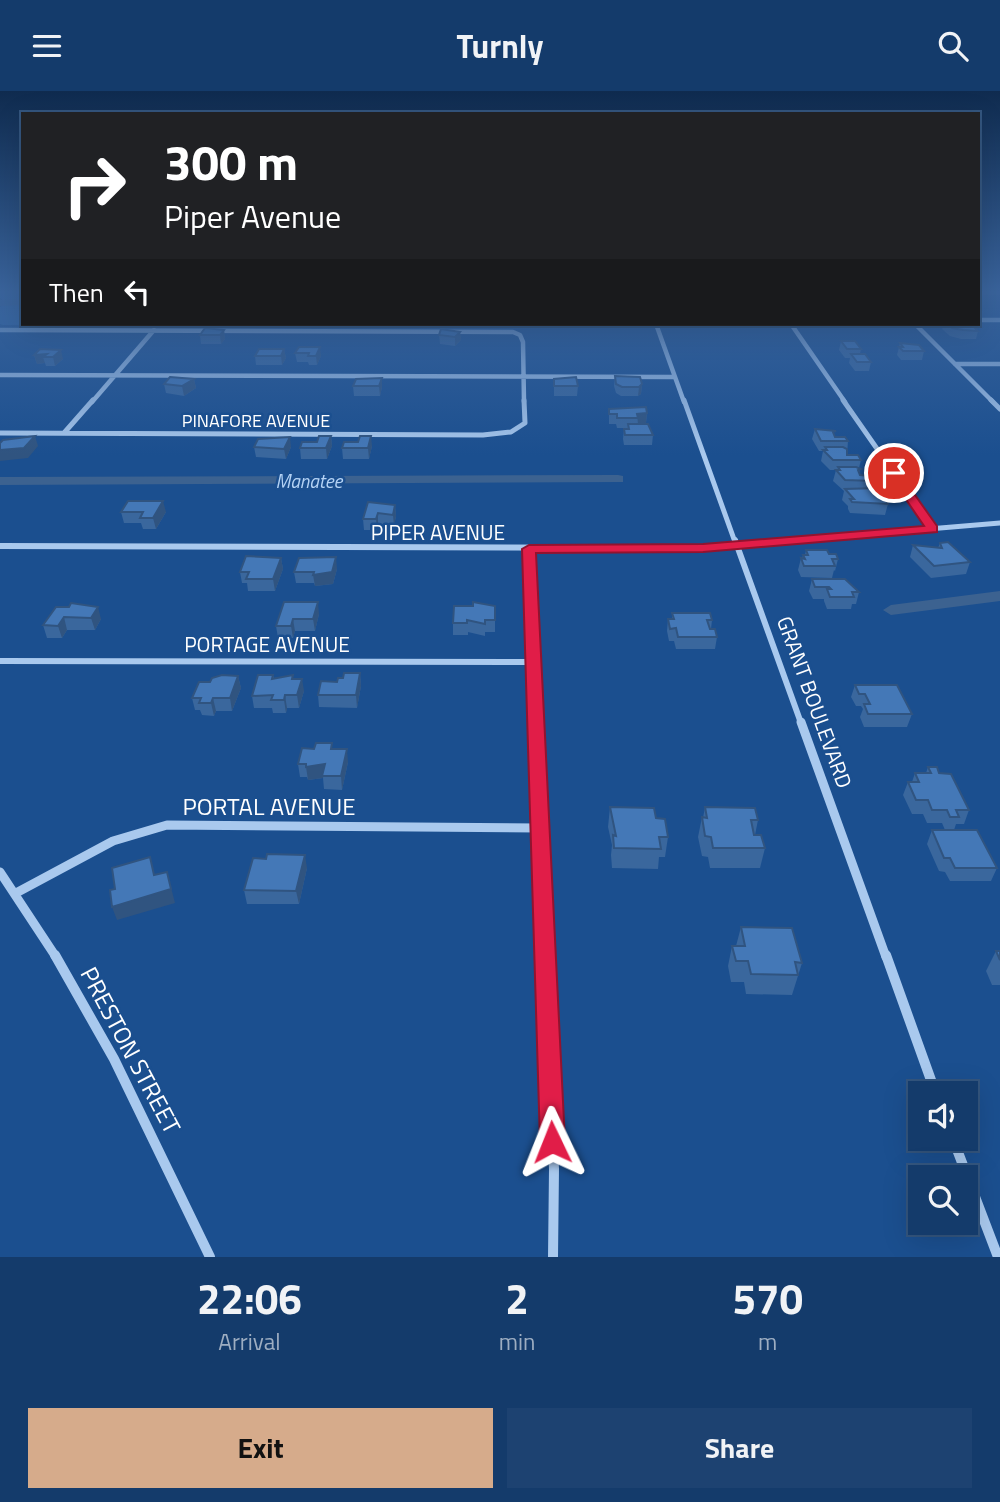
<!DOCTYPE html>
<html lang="en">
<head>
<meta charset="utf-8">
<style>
  :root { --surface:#143b6b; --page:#1d4271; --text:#f1f3f6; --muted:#9dadc1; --line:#33557e; --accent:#d6ab8b }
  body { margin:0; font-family:"Titillium Web",sans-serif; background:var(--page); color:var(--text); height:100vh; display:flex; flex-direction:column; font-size:26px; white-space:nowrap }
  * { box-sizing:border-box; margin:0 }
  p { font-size:23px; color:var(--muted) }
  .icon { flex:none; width:38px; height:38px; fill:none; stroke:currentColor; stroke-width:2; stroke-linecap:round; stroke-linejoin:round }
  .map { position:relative; height:1166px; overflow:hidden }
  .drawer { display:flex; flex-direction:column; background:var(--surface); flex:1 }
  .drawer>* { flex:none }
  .banner { position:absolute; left:21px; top:21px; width:959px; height:214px; border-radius:0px; box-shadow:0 7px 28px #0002,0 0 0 2px var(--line); background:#202124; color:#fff; overflow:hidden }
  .controls { position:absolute; left:908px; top:990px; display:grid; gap:14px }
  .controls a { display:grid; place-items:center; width:70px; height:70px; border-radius:0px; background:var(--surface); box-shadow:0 7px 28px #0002,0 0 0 2px var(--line); font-size:35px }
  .pin { position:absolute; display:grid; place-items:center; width:60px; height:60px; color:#fff; margin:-30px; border:4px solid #fff; border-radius:50%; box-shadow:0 2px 7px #0007 }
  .me { position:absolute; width:77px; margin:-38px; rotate:358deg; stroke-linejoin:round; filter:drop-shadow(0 0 5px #0008) }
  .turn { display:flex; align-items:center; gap:24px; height:147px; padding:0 28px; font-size:32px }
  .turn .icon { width:91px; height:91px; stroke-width:2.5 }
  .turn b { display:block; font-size:49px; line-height:60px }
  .then { display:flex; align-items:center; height:66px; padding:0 28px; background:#0003; gap:14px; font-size:26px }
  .eta { display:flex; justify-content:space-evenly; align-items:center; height:119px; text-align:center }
  .eta b { font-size:42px; font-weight:700; line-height:49px }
  .primary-button { display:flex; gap:14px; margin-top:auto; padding:14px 28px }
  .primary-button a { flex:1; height:80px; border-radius:0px; background:var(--accent); color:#111; font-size:28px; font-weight:700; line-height:80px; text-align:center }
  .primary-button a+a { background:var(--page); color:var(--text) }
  header { display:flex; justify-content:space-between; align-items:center; height:91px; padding:0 28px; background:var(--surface); font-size:32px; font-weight:700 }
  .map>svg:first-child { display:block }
  .green { fill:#2e69ad }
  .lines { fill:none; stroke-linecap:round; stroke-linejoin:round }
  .canal { fill:#3c6290; fill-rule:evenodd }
  .minor-far4 { stroke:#a9c9ee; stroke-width:4.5 }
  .minor-far3 { stroke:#a9c9ee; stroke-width:5 }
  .minor-far2 { stroke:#a9c9ee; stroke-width:6 }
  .minor-far1 { stroke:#a9c9ee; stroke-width:9 }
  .minor { stroke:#a9c9ee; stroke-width:10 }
  .wall { fill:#3a679d }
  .shaded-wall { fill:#305480 }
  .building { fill:#4478b7; stroke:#305480; stroke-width:2 }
  .route { fill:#e11d48; stroke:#92132f; stroke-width:2 }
  .labels { text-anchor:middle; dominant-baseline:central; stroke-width:5; stroke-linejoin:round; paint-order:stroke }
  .far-street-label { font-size:18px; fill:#fff; stroke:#1b4f8f }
  .far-water-label { font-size:19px; font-style:italic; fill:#b5d3f5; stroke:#1b4f8f }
  .street-label { font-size:21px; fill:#fff; stroke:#1b4f8f }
  .near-street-label { font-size:24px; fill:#fff; stroke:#1b4f8f }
</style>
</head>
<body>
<header><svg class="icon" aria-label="menu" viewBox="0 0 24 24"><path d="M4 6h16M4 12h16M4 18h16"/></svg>Turnly<svg class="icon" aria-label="search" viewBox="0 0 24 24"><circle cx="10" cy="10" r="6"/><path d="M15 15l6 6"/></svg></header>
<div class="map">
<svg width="1000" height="1166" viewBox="0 0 1000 1166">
  <rect width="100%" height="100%" fill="#1b4f8f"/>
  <path class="green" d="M0 201H23V233H210L3 234 0 233V216L7 212 0 207Z"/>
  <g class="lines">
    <path class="canal" d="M978 201H1000V204H978Z
      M23 208V214L0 215V209Z
      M618 384 623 385V391L0 394V386Z
      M1000 500V510L891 524 883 519 891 514Z"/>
    <path class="minor-far4" d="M978 229H1000
      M656 233 684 311
      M791 233 845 311
      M915 233 993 311
      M0 239 513 241 520 244 523 251 524 311
      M955 273H1000
      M0 284 675 286
      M92 311 154 239"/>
    <path class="minor-far3" d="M684 309 735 451
      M843 309 933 438
      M991 309 1000 318
      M0 342 483 344 511 341 525 332 524 309
      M64 342 93 309
      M773 451 1000 432"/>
    <path class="minor-far2" d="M735 449 801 632
      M0 455 703 457 793 449
      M529 458 536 632
      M0 570 534 571"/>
    <path class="minor-far1" d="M536 631 545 866
      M801 631 886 866
      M0 781 56 866
      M16 802 113 750 167 734 538 737"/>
    <path class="minor" d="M55 864 114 968 210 1166
      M545 864 554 1078 553 1166
      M886 864 936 1003
      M953 1048 998 1166"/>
  </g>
  <path class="wall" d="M944 233H971L978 240 976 248H961L950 245 942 238Z
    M224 239 225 248 221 253H201L200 244Z
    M460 241 461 249 455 255 440 253 439 244Z
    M841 250 861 258 860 263 871 271 869 280H855L849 272 850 267H845L839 259Z
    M900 252 924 260 922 269H901L897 264Z
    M299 256 321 265 317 274H309L308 271H297L295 262Z
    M284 258 286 267 282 274H256L255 265Z
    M34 264 63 268 55 275H46L45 272 37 273Z
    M615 285 642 293 641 303 638 305H621L616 302 614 295Z
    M382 287V296L380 305H354L353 295Z
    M194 288 196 297 184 305 166 302 164 293Z
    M554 288 578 295 577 305H554Z
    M609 318 647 322 646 332 638 333 653 344 652 354H624L623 348 624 338 628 337H617L616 333H609Z
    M815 338 848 350 847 364 861 369 859 377 860 384 874 390 873 397 888 413 885 424 850 422 848 418V415L842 409 844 400 833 390 836 379H830L821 370 823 360H819L812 348Z
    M331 345 332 355 327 368H301L300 357 317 351Z
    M372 355 369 368H343L342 357Z
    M254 356H291L286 368 256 366Z
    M395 414 396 425 394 435 378 433 377 439H364L363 428Z
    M121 421H166L156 438H143L141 432H124Z
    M940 452 970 471 966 483 931 487 910 466 913 454 938 457Z
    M806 459 829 463 838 468 835 480 834 479 832 487 801 486 798 479 801 467 802 468 803 464H805Z
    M281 467 283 478 275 500H248L247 492H242L240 481Z
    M337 478 333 493 315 495 314 492H296L294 481Z
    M812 488 859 501 856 513H852L851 518H827L824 510V508H813L809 500Z
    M284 511 319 523 315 540H295L293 547H278L276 535Z
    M495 515V541H485V545L468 541V544H453V532Z
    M69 516 101 528 95 539H67L62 547H47L43 534Z
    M672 522 712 529 711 538 717 546 715 558H676L674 550H669L667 540 668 528H672Z
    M360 582 361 595 357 617 319 616 318 604 343 587Z
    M273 584 274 587 293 584V588L304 600 299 617H287L286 622H273L272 617H254L252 605Z
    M238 585 241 597 232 620H216L214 625 202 624 200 619H195L192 607 210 591Z
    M855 594 912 623 907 636H864L860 626 863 618 861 615H856L851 606Z
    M333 658 348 671 342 699 324 698 323 687 308 689 307 686H300L298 673Z
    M928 676 939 682 969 719 964 733H956L954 739H945L942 732H927L923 723H912L903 704 908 691H912L915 682H926Z
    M610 716 656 727 668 746 665 766H659L658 778 612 777 611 764 612 754 608 736Z
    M705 716 758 729 755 744 765 757 760 777H710L708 766 702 765 698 746 702 726 703 727Z
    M932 739 997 777 991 790H950L945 781 939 780 927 753Z
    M307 777 299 813H247L244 799Z
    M741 836 802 872 792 904 746 903 744 891H731L728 875 732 855H736Z
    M996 860H1000V894H992L986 880Z"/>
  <path class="shaded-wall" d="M224 239 225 248 221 253 220 244Z
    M460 241 461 249 455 255V246Z
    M320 256 321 265 317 274 316 265Z
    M284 258 286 267 282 274 281 265Z
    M61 259 63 268 55 275 53 266Z
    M47 263 43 266 45 272 37 273 34 264Z
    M382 287V296L380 305 379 295Z
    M194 288 196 297 184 305 182 295Z
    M642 293 641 303 638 305 639 296Z
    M647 322 646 332 638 333 637 323Z
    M35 345 38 355 28 367 0 370V359Z
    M331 345 332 355 327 368 326 357Z
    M371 345 372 355 369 368 368 357Z
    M290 346 291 356 286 368 284 358Z
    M163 410 166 421 156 438 153 427Z
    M395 414 396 425 394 435 393 424Z
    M378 422V433L377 439 376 428Z
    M336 466 337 478 333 493 315 495 313 484Z
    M281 467 283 478 275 500 273 488Z
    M318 511 319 523 315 540 313 528Z
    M98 516 101 528 95 539 91 527Z
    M64 526 67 539 62 547 58 535Z
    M293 528 295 540 293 547 291 535Z
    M360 582 361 595 357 617 356 604Z
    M238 585 241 597 232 620 230 607Z
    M302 588 304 600 299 617 297 604Z
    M285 604 287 617 286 622 284 609Z
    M213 607 216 620 214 625 211 612Z
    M347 658 348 671 342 699 341 685Z
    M325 673 323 687 308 689 306 676Z
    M305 764 307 777 299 813 296 800Z
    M167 781 175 812 117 829 112 816Z"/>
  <path class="building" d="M948 233H971L978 240 963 239 952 237Z
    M205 237 224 239 220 244H200Z
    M441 238 460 241 455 246 439 244Z
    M841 250H855L861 258H847Z
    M900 252 919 254 924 260H903L899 256H903Z
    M299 256H320L316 265H308L309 262H295Z
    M40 258 61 259 53 266H43L47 263 34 264Z
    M259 258H284L281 265H255Z
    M851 263H865L871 271H857Z
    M615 285 640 286 642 293 639 296H622L616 293Z
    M170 286 194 288 182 295 164 293Z
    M576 286 578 295H554V288Z
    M382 287 379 295H353L356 288Z
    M646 316 647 322 637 323 638 327H617V323H609V318Z
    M628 333H648L653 344H625L624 338H629Z
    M815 338 836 340 833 341 835 346H845L848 350H821Z
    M35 345 24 357 0 359V352L3 349Z
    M319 345H331L326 357H300L302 351H317Z
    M360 345H371L368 357H342L344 351H358Z
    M290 346 284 358 254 356 258 348Z
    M825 356H843L847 358V364H858L861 369H833L823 359H827Z
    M838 376H856L861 378 858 379 860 384 871 385 874 390 845 389 836 379H840Z
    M879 397 883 400 888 413 852 411 850 408H854L845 398Z
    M128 410H163L153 427H140L143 421H121Z
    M368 411 395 414 393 424 378 422 376 428H363Z
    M948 451 970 471 934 475 913 454 942 457 940 452Z
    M806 459H827L829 463H836L838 468H832L835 475H804L801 467 805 468 803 464H808Z
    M246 465 281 467 273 488H246L249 481H240Z
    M336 466 332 481 313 484 314 481H294L299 467Z
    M812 488H845L859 501H852L854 506H830L827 498H831L829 496H815Z
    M284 511H318L313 528H293L291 535H276Z
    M473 511 495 515V529H485V533L467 529V532H453L454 515H473Z
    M71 512 98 516 91 527 64 526 58 535 43 534 56 516H69Z
    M672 522H710L712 529H707L710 538H715L717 546H678L676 537 670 538 668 528H674Z
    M344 582H360L356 604H318L321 590 337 591 338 587H343Z
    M222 584 238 585 230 607H213L211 612H199L201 607H192L199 591H210L212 587Z
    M258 584H273L272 588 293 584 292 588H302L297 604H285L284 609H271L273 604 252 605Z
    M855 594H897L912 623H868L864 613H870L865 603H859Z
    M316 652H332L331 658H347L341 685H322L325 673 306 676V673H298L302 657 314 658Z
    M928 676H937L939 682 951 683 969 719H956L959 726H950L947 719H932L928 709H916L908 691H919L915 682H931Z
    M610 716 654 717 656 727 665 728 668 746H659L661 758 614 757 613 744 616 745Z
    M705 716 755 717 758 729H751L754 744H761L765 757H713L711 746 705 745 702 726 707 727Z
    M932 739H977L997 777H955L950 767H944Z
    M267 763 305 764 296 800 244 799 253 767 266 768Z
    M150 766 154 784 167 781 171 798 112 816 110 799 115 798 112 777Z
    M741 836 792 837 802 872 795 871 798 884 751 883 748 870H736L732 855H745Z
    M996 860H1000V869Z"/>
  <linearGradient id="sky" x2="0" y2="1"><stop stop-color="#0f2b4f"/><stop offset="0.55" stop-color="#39639b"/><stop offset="1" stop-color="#39639b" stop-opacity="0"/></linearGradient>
  <rect width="1000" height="364" fill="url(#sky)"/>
  <path class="route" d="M894 379 898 380 937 435V441L703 461 536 462 565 1051 562 1060 552 1063 543 1060 540 1051 522 458 529 454 703 453 924 435 888 382Z"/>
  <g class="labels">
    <g class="far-street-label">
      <text x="256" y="329">PINAFORE AVENUE</text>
    </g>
    <g class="far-water-label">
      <text x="309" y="389">Manatee</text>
    </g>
    <g class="street-label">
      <text x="438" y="441">PIPER AVENUE</text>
      <text x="267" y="553">PORTAGE AVENUE</text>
      <text transform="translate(815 611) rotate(70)">GRANT BOULEVARD</text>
    </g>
    <g class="near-street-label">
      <text x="269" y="715">PORTAL AVENUE</text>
      <text transform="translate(131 959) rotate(62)">PRESTON STREET</text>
    </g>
  </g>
</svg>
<div class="controls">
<a><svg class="icon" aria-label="sound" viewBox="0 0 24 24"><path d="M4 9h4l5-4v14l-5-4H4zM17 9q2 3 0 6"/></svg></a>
<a><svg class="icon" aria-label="search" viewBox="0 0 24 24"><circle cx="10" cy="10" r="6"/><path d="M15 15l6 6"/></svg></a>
</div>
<div class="pin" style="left:894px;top:382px;background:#d93025"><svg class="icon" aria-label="arrive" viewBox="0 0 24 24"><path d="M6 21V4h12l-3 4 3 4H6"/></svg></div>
<svg class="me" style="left:552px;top:1051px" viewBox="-20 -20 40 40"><path d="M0-17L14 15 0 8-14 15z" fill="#e11d48" stroke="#fff" stroke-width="4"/></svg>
<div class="banner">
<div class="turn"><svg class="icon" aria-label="right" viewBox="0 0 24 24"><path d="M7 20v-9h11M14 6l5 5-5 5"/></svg><div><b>300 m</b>Piper Avenue</div></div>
<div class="then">Then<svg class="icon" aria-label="left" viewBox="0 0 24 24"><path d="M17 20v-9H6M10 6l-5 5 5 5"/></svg></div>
</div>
</div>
<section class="drawer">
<div class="eta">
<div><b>22:06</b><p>Arrival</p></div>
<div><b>2</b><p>min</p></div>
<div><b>570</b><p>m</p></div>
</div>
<div class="primary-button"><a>Exit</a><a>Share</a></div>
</section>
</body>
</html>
